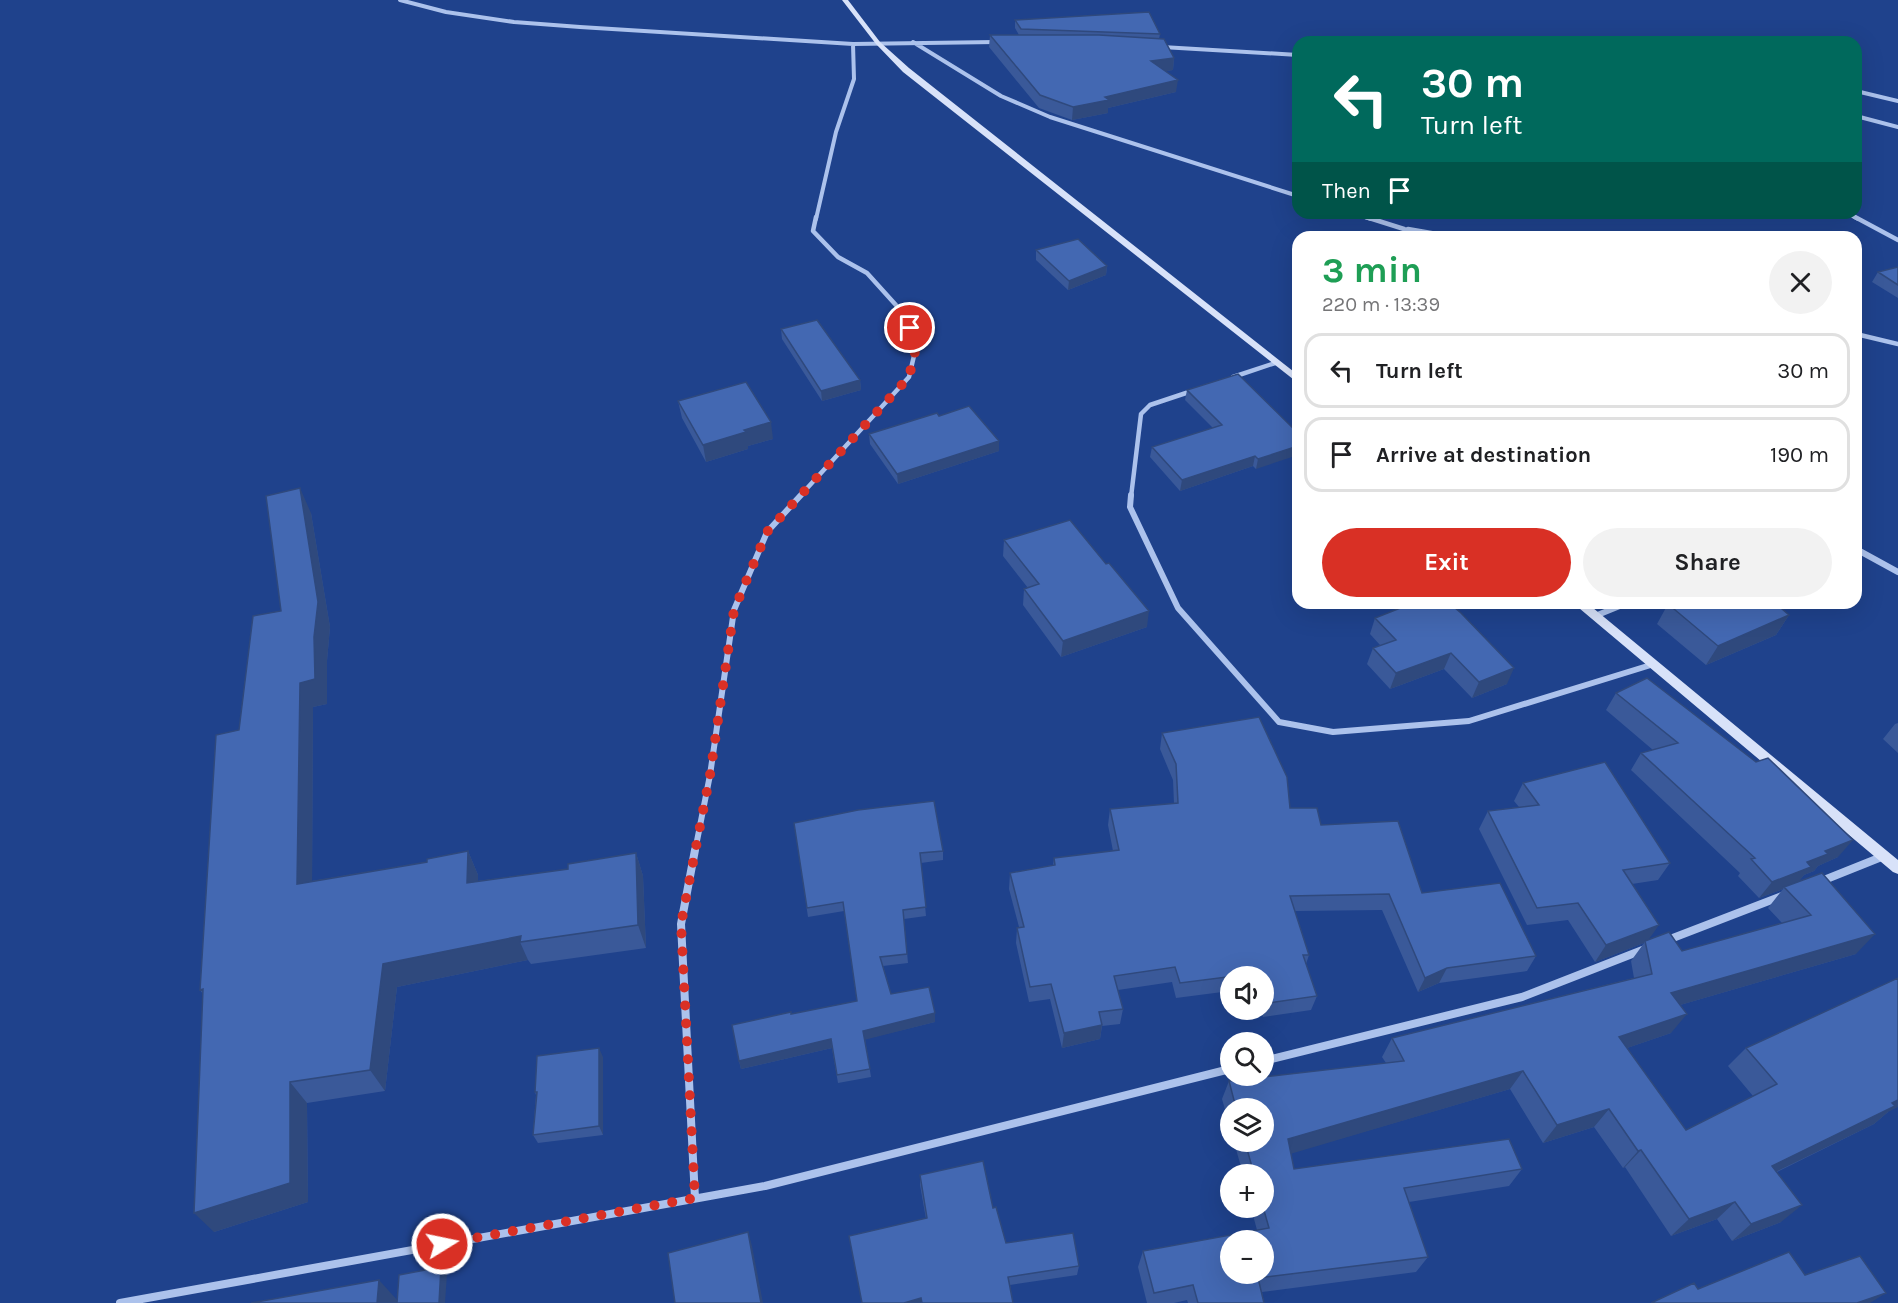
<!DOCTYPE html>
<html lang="en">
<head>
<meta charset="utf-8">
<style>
  :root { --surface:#fff; --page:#f2f2f2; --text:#202124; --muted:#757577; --line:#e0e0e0; --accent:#d93025 }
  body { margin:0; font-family:Karla,sans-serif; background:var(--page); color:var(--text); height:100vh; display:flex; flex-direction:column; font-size:22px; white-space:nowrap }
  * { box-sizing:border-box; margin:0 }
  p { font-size:20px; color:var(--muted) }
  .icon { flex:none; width:33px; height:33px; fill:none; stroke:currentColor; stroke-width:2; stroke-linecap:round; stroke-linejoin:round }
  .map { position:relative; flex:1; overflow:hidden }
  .drawer { position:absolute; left:1292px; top:231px; width:570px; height:378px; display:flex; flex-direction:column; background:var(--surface); border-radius:18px; box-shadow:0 6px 24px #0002 }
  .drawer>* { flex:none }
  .top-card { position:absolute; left:1292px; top:36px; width:570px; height:183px; border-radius:18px; box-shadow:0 6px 24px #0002; background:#00695c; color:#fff; overflow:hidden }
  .controls { position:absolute; left:1220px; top:966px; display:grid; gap:12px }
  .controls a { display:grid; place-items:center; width:54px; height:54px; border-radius:50%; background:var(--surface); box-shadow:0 6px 24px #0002; font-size:30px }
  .pin { position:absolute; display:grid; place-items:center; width:51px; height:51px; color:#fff; margin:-26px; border:3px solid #fff; border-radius:50%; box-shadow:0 2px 6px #0007 }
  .me { position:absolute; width:66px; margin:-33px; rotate:80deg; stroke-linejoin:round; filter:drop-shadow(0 0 4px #0008) }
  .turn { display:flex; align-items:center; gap:21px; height:126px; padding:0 30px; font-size:27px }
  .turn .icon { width:78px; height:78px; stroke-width:2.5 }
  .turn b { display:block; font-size:42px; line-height:51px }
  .then { display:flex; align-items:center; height:57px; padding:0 30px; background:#0003; gap:12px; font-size:22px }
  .round { display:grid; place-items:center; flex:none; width:63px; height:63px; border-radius:32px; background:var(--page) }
  .overview { display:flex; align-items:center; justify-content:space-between; height:102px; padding:0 30px }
  h1 { font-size:36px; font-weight:700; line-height:45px; color:#1e9e55 }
  .action { display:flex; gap:12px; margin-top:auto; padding:12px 30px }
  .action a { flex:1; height:69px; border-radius:36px; background:var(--accent); color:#fff; font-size:24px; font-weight:700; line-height:69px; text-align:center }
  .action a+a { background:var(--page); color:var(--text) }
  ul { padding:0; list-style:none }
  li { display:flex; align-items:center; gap:18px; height:75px; margin:0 12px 9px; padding:0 18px; border:3px solid var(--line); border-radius:18px }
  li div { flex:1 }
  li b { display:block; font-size:22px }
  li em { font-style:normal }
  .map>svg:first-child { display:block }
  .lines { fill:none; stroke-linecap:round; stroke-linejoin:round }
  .street-far3 { stroke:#acc2ec; stroke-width:4 }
  .street-far2 { stroke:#acc2ec; stroke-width:4.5 }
  .street-far1 { stroke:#acc2ec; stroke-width:6 }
  .street { stroke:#acc2ec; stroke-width:8 }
  .secondary { fill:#d8e2f9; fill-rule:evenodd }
  .wall { fill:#3a5999 }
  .shaded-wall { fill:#2f497d }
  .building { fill:#4368b2; stroke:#2f497d; stroke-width:1.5; fill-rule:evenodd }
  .route { stroke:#d93025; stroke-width:10; stroke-dasharray:0 18 }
</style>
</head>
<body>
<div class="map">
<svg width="1898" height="1303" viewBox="0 0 1898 1303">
  <rect width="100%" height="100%" fill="#1f428c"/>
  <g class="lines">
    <path class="street-far3" d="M400 0 446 12 514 22 580 27 853 44 996 42
      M913 42 1001 96 1050 117 1298 196
      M1162 47 1298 55
      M1856 91 1898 101
      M1856 116 1898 127
      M1353 213 1371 219
      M1847 213 1858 219
      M816 219 836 132 854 79 853 44"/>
    <path class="street-far2" d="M1366 217 1404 229 1417 237
      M1855 217 1898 240
      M1408 229 1454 237
      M1856 334 1898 344
      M1233 377 1275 363
      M799 497 909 377 917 343 904 314 867 273 838 257 813 231 816 217
      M1131 497 1141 414 1150 405 1192 391"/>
    <path class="street-far1" d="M1131 495 1130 507 1178 608 1279 722 1333 732 1469 721 1654 664
      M1856 549 1898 572
      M1595 616 1627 603
      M695 851 710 775 734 610 767 532 801 495"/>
    <path class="street" d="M1819 882 1884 856
      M1665 941 1782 896
      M1263 1061 1522 997 1645 949
      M695 1198 681 924 695 850
      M120 1303 765 1186 1230 1069"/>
    <path class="secondary" d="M842 0H848L880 42 909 68 1298 375V383L903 72 876 44Z
      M1573 603H1587L1898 860V874L1893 872Z"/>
  </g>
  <path class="wall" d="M1015 20 1160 34 1159 39 1174 58 1173 70 1166 71 1176 92 1108 108V113L1072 120 1039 108 989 47 990 35H1019L1015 28Z
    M1036 250 1107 266 1106 275 1068 290 1036 260Z
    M1898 267V298L1872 282 1878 272Z
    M781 329 860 380 861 390 822 401 782 339Z
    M1187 390 1298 433 1256 469 1253 466 1180 491 1150 457 1152 447 1213 428 1185 400Z
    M678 401 773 439 748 446V449L706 462 682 418Z
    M869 434 999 451 898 484 870 444Z
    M311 513 330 627 327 661V704L313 707 312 881 427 862 468 851 478 875V881L568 869 636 853 643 876 646 948 531 964 528 960 397 987 385 1091 307 1103 308 1202 214 1232 203 994 200 990 239 730 281 611Z
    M1004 540 1147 627 1061 657 1023 605 1024 589 1028 588 1003 556Z
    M1413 603 1507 684 1472 698 1444 669 1390 689 1367 664 1373 648 1380 645 1370 634 1375 618Z
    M1668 604 1789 615 1776 635 1706 665 1657 624Z
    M1616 693 1838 857 1818 866 1814 871 1804 875 1798 882 1856 954 1680 1005 1671 1033 1627 1048 1686 1130 1753 1096 1728 1066 1746 1048 1888 1112 1874 1124 1777 1172 1781 1222 1732 1241 1717 1219 1671 1236 1625 1167 1623 1168 1594 1127 1543 1143 1510 1089 1291 1153 1294 1169H1522L1509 1186 1409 1202 1428 1257 1416 1272 1262 1292 1264 1303H1188L1187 1300 1174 1303H1147L1138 1267 1143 1251 1257 1230 1251 1208H1263V1174H1243L1234 1142H1263V1108H1230V1127L1222 1099 1229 1081 1386 1063 1382 1057 1392 1038 1634 978 1631 961 1644 943 1595 962 1568 920 1527 925 1479 829 1488 811 1519 807 1514 801 1523 783 1670 863 1658 880 1632 884 1649 940 1682 951 1782 923 1768 908 1783 889 1759 898 1738 876 1740 873 1631 770 1641 753 1653 750 1606 710Z
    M1898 723V753L1883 739 1895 724Z
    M1162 733 1290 808 1321 825 1422 893 1536 956 1527 971 1439 983 1418 992 1382 910 1295 911 1309 955 1306 964 1317 996 1311 1010 1263 1017 1260 1010H1263V976H1230V991L1176 998 1172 982 1118 990 1123 1009 1120 1024 1102 1026 1100 1039 1062 1048 1050 999 1029 1002 1016 943 1017 928 1019 927 1009 889 1010 873 1053 865 1054 858 1113 851 1108 825 1110 809 1174 804 1173 780 1160 749Z
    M794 823 943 851V860L921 863 926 916 904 919 908 963 883 966 891 994 935 1022 865 1039 871 1077 838 1083 832 1048 741 1069 739 1061 791 1014 857 1001 844 911 808 917Z
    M603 1057V1135L538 1143 533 1135 536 1095 535 1092Z
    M920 1175 993 1208 1006 1243 1079 1266 1077 1275 1010 1285 1013 1303H861L926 1219 920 1185Z"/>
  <path class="shaded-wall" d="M1174 58 1173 70 1150 74 1151 61Z
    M1178 80 1176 92 1108 108V113L1072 120 1073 107 1105 97Z
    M1107 266 1106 275 1068 290 1069 281Z
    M860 380 861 390 822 401 821 391Z
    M771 422 773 439 748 446V449L706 462 703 445 744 430Z
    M999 441V451L898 484 897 474Z
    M1298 446V455L1256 469 1258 459Z
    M1255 456 1253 466 1180 491 1182 480Z
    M300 488 311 513 330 627 327 661V704L313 707 312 907 297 884 300 683 314 637Z
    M1149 611 1147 627 1061 657 1063 641Z
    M1789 615 1776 635 1706 665 1718 646Z
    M1451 653 1444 669 1390 689 1396 673Z
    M1514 668 1507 684 1472 698 1479 682Z
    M1853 840 1838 857 1818 866 1814 871 1804 875 1797 884 1784 887 1783 889 1759 898 1772 882 1825 851Z
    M468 851 478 875V906L467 883Z
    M636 853 643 876 646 948 638 925Z
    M1659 925 1647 942 1645 941 1644 943 1595 962 1606 945Z
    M1875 934 1856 954 1656 1012 1671 993Z
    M521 936 520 942 528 960 397 987 385 1091 370 1070 383 964Z
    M1447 968 1439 983 1418 992 1425 978Z
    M935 1013V1022L864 1040 863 1031Z
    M1687 1014 1671 1033 1604 1056 1619 1037Z
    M1102 1025 1100 1039 1062 1048 1064 1033Z
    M831 1039 832 1048 741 1069 739 1061Z
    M599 1048 603 1057V1135L599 1126Z
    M1523 1071 1510 1089 1280 1157 1288 1139Z
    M290 1082 307 1103 308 1202 214 1232 194 1213Z
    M1898 1100V1107L1888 1112 1874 1124 1753 1183 1772 1166Z
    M1609 1109 1594 1127 1543 1143 1557 1125Z
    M1641 1150 1625 1167 1623 1168 1638 1151Z
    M1735 1202 1717 1219 1671 1236 1689 1219Z
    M1802 1205 1781 1222 1732 1241 1751 1224Z
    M748 1232 752 1246 763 1303H761Z
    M441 1267 447 1274 445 1303H439Z
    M379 1280 398 1301V1303H377Z
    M1886 1293 1870 1303H1857Z
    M921 1298V1303H904Z"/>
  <path class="building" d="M1149 12 1160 34 1021 29 1015 20Z
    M990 35H1099L1164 39 1174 58 1151 61 1178 80 1105 97 1109 100 1073 107 1040 95Z
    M1078 239 1107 266 1069 281 1036 250Z
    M1898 267V285L1878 272Z
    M817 320 860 380 821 391 781 329Z
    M1238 374 1298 433V446L1258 459 1255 456 1182 480 1152 447 1222 425 1187 390Z
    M746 382 771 422 744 430 746 432 703 445 678 401Z
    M969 406 999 441 897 474 869 434 937 413 939 416Z
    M300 488 318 602 314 637 315 679 300 683 297 884 427 862V859L468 851 467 883 568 869V864L636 853 638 925 520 942 521 936 383 964 370 1070 290 1082V1183L194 1213 203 989 200 990 216 735 239 730 253 616 281 611 266 496Z
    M1070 520 1106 564 1109 563 1149 611 1063 641 1024 589 1039 584 1004 540Z
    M1413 603H1449L1461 613 1514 668 1479 682 1451 653 1396 673 1373 648 1396 640 1375 618Z
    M1670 603H1775L1789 615 1718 646 1668 604Z
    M1647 678 1756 762 1768 758 1853 840 1825 851 1828 854 1807 862 1811 867 1772 882 1751 859 1755 858 1641 753 1678 743 1616 693Z
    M1259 717 1287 777 1290 808H1317L1321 825 1398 821 1422 893 1500 883 1536 956 1447 968 1425 978 1389 894 1290 896 1309 955H1303L1317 996 1268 1003 1263 987V976H1259L1258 973 1180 983 1175 967 1114 976 1123 1009 1099 1012 1102 1025 1064 1033 1051 984 1030 987 1017 928 1024 927 1010 873 1055 865 1054 858 1119 850 1110 809 1178 803 1176 764 1162 733Z
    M1605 762 1670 863 1623 870 1659 925 1606 945 1578 903 1537 908 1488 811 1539 805 1523 783Z
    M934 801 943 851 920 853 926 907 903 910 907 954 880 957 891 994 929 987 935 1013 863 1031 870 1069 837 1075 831 1039 739 1061 732 1025 791 1012V1014L857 1001 843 902 807 908 794 823 858 810Z
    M1822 873 1875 934 1671 993 1687 1014 1619 1037 1686 1130 1777 1084 1746 1048 1898 978V1100L1892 1103 1895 1106 1772 1166 1802 1205 1751 1224 1735 1202 1689 1219 1641 1150 1638 1151 1609 1109 1557 1125 1523 1071 1288 1139 1294 1169 1509 1139 1522 1169 1404 1188 1428 1257 1258 1278 1264 1303H1198L1193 1285 1154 1293 1143 1251 1269 1228 1263 1207V1174H1254L1245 1142H1263V1108H1236L1229 1081 1404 1061 1392 1038 1652 974 1645 941 1669 932 1682 951 1811 915 1784 887ZM1230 1240H1263V1274H1230Z
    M599 1048V1126L533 1135 537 1092H535L537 1056Z
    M983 1161 993 1208 996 1207 1006 1243 1073 1233 1079 1266 1008 1277 1013 1303H922L921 1298 904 1303H862L849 1236 927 1218 920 1175Z
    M748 1232 761 1303H675L668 1253Z
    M1789 1252 1805 1275 1860 1256 1886 1293 1857 1303H1651L1694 1283 1698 1289Z
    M441 1267 439 1303H397L399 1275Z
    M379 1280 377 1303H251Z"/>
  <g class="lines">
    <path class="route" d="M442 1244 695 1198 681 924 710 775 734 610 767 532 909 377 917 343 910 328"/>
  </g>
</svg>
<div class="controls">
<a><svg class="icon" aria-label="sound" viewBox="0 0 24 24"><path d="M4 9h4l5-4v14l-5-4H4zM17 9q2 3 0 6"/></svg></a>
<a><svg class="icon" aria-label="search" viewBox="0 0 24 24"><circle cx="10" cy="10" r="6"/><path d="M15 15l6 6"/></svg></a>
<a><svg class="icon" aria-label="layers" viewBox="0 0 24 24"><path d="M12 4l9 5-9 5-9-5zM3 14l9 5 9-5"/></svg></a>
<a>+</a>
<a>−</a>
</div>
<div class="pin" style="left:910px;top:328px;background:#d93025"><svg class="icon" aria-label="arrive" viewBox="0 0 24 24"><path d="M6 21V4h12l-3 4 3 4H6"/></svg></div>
<svg class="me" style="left:442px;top:1244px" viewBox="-20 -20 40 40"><circle r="17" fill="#d93025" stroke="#fff" stroke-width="3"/><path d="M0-11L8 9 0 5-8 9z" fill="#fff"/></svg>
<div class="top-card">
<div class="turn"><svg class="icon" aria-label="left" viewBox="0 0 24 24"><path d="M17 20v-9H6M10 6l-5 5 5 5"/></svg><div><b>30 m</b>Turn left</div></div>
<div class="then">Then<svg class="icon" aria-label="arrive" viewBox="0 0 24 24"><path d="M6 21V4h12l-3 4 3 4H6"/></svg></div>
</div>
<section class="drawer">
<div class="overview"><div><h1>3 min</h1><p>220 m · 13:39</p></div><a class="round"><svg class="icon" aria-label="close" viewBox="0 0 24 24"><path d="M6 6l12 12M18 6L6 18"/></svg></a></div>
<ul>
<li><svg class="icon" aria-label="left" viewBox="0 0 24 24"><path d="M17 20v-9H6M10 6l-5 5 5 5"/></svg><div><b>Turn left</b></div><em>30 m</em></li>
<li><svg class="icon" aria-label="arrive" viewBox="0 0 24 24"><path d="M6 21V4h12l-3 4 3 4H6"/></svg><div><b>Arrive at destination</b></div><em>190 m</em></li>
</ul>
<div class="action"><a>Exit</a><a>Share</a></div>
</section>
</div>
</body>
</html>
